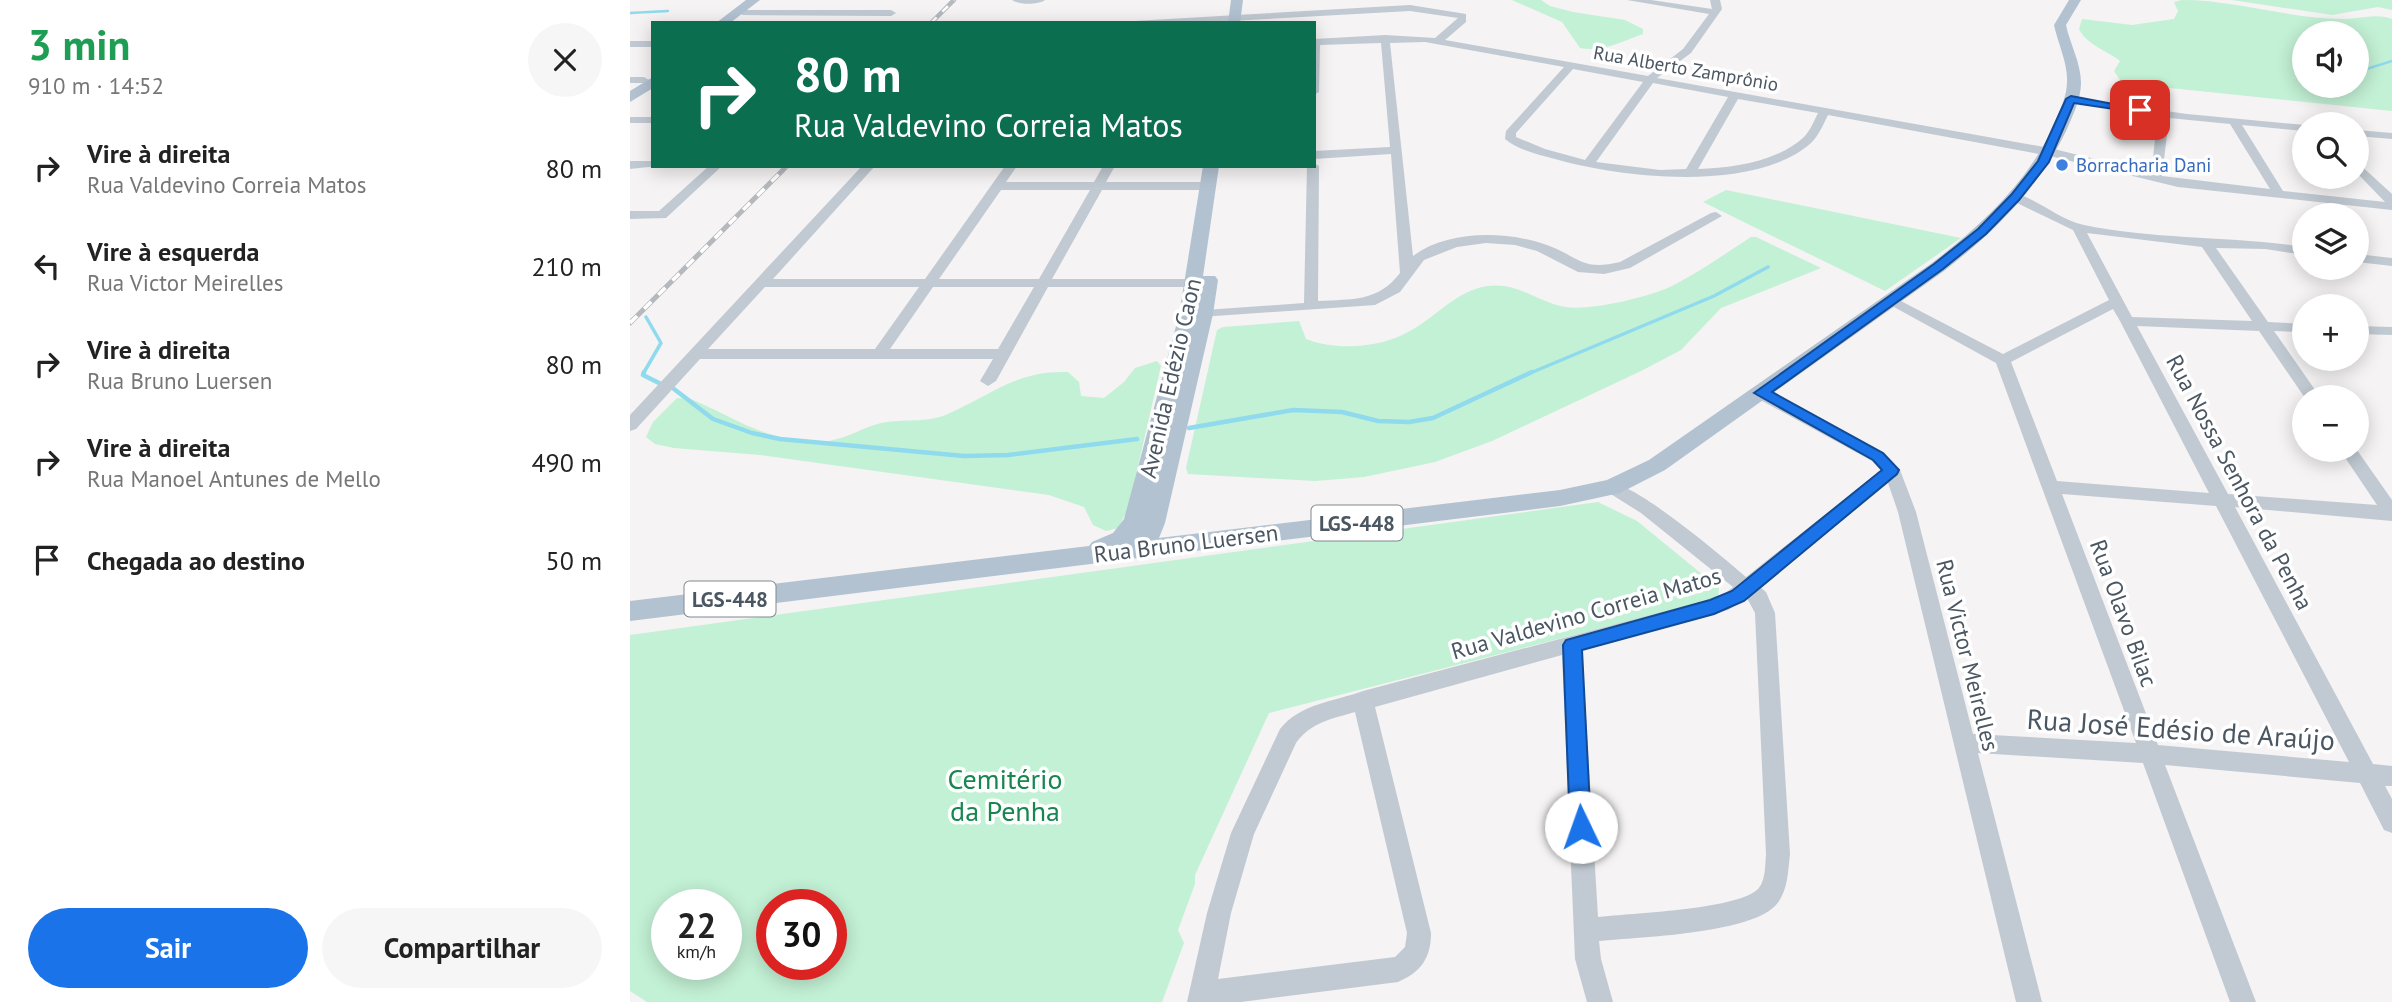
<!DOCTYPE html>
<html lang="pt">
<head>
<meta charset="utf-8">
<style>
  :root { --surface:#fff; --page:#f6f6f6; --text:#222; --muted:#767676; --accent:#1a73e8 }
  body { margin:0; font-family:"PT Sans",sans-serif; background:var(--page); color:var(--text); height:100vh; display:flex; flex-direction:column; font-size:26px; white-space:nowrap }
  * { box-sizing:border-box; margin:0 }
  p { font-size:23px; color:var(--muted) }
  .icon { flex:none; width:38px; height:38px; fill:none; stroke:currentColor; stroke-width:2; stroke-linecap:round; stroke-linejoin:round }
  .map { position:relative; flex:1; overflow:hidden }
  .details { display:flex; flex-direction:column; background:var(--surface); width:630px }
  .details>* { flex:none }
  .top-card { position:absolute; left:21px; top:21px; width:665px; height:147px; border-radius:0px; box-shadow:0 4px 18px #0003; background:#0b6e4f; color:#fff; overflow:hidden }
  .controls { position:absolute; left:1662px; top:21px; display:grid; gap:14px }
  .controls a { display:grid; place-items:center; width:77px; height:77px; border-radius:50%; background:var(--surface); box-shadow:0 4px 18px #0003; font-size:35px }
  .speed { position:absolute; left:21px; top:889px; display:flex; gap:14px; font-size:35px; font-weight:700; text-align:center }
  .speed>* { display:grid; place-content:center; width:91px; height:91px; border-radius:50%; background:var(--surface); box-shadow:0 4px 18px #0003; line-height:1 }
  .speed small { font-size:18px; font-weight:400 }
  .speed .limit { border:10px solid #d22; background:#fff; color:#111 }
  .pin { position:absolute; display:grid; place-items:center; width:60px; height:60px; color:#fff; margin:-30px; border-radius:14px; box-shadow:0 4px 10px #0006 }
  .me { position:absolute; width:77px; margin:-38px; rotate:357deg; stroke-linejoin:round; filter:drop-shadow(0 0 5px #0008) }
  .turn { display:flex; align-items:center; gap:24px; height:147px; padding:0 28px; font-size:32px }
  .turn .icon { width:91px; height:91px; stroke-width:2.5 }
  .turn b { display:block; font-size:49px; line-height:60px }
  .round { display:grid; place-items:center; flex:none; width:74px; height:74px; border-radius:37px; background:var(--page) }
  .overview { display:flex; align-items:center; justify-content:space-between; height:119px; padding:0 28px }
  h1 { font-size:42px; font-weight:700; line-height:52px; color:#1e9e55 }
  .primary-button { display:flex; gap:14px; margin-top:auto; padding:14px 28px }
  .primary-button a { flex:1; height:80px; border-radius:42px; background:var(--accent); color:#fff; font-size:28px; font-weight:700; line-height:80px; text-align:center }
  .primary-button a+a { background:var(--page); color:var(--text) }
  ul { padding:0; list-style:none }
  li { display:flex; align-items:center; gap:21px; height:98px; padding:0 28px }
  li div { flex:1 }
  li b { display:block; font-size:26px }
  li em { font-style:normal }
  main { display:flex; flex:1; min-height:0 }
  .map>svg:first-child { display:block }
  .green { fill:#c3f1d5; fill-rule:evenodd }
  .lines { fill:none; stroke-linecap:round; stroke-linejoin:round }
  .stream-far2 { stroke:#90daee; stroke-width:2.5 }
  .stream-far1 { stroke:#90daee; stroke-width:3.5 }
  .stream { stroke:#90daee; stroke-width:4.5 }
  .minor { fill:#c1cad2; fill-rule:evenodd }
  .major { fill:#b3c2d1; fill-rule:evenodd }
  .rail-far1-casing { stroke:#b5b8bd; stroke-width:4.5 }
  .rail-casing { stroke:#b5b8bd; stroke-width:5 }
  .rail-far1 { stroke:#fff; stroke-width:2.5; stroke-dasharray:8; stroke-linecap:butt }
  .rail { stroke:#fff; stroke-width:3.5; stroke-dasharray:10; stroke-linecap:butt }
  .route { fill:#1a73e8; stroke:#114b97; stroke-width:2 }
  .shop-dot { fill:#3f7fe0; stroke:#fff; stroke-width:2.5 }
  .labels { text-anchor:middle; dominant-baseline:central; stroke-width:7; stroke-linejoin:round; paint-order:stroke }
  .far-street-label { font-size:19px; fill:#4a5661; stroke:#fff }
  .far-shop-label { font-size:19px; fill:#366cbe; stroke:#fff; text-anchor:start }
  .shield { fill:#fff; stroke:#808990; stroke-width:2 }
  .shield-label { font-size:21px; font-weight:bold; fill:#4a5661 }
  .street-label { font-size:23px; fill:#4a5661; stroke:#fff }
  .near-street-label { font-size:28px; fill:#4a5661; stroke:#fff }
  .near-park-label { font-size:28px; fill:#17864f; stroke:#fff }
</style>
</head>
<body>
<main>
<section class="details">
<div class="overview"><div><h1>3 min</h1><p>910 m · 14:52</p></div><a class="round"><svg class="icon" aria-label="close" viewBox="0 0 24 24"><path d="M6 6l12 12M18 6L6 18"/></svg></a></div>
<ul>
<li><svg class="icon" aria-label="right" viewBox="0 0 24 24"><path d="M7 20v-9h11M14 6l5 5-5 5"/></svg><div><b>Vire à direita</b><p>Rua Valdevino Correia Matos</p></div><em>80 m</em></li>
<li><svg class="icon" aria-label="left" viewBox="0 0 24 24"><path d="M17 20v-9H6M10 6l-5 5 5 5"/></svg><div><b>Vire à esquerda</b><p>Rua Victor Meirelles</p></div><em>210 m</em></li>
<li><svg class="icon" aria-label="right" viewBox="0 0 24 24"><path d="M7 20v-9h11M14 6l5 5-5 5"/></svg><div><b>Vire à direita</b><p>Rua Bruno Luersen</p></div><em>80 m</em></li>
<li><svg class="icon" aria-label="right" viewBox="0 0 24 24"><path d="M7 20v-9h11M14 6l5 5-5 5"/></svg><div><b>Vire à direita</b><p>Rua Manoel Antunes de Mello</p></div><em>490 m</em></li>
<li><svg class="icon" aria-label="arrive" viewBox="0 0 24 24"><path d="M6 21V4h12l-3 4 3 4H6"/></svg><div><b>Chegada ao destino</b></div><em>50 m</em></li>
</ul>
<div class="primary-button"><a>Sair</a><a>Compartilhar</a></div>
</section>
<div class="map">
<svg width="1762" height="1002" viewBox="0 0 1762 1002">
  <rect width="100%" height="100%" fill="#f5f3f3"/>
  <path class="green" d="M882 0H911L920 6 943 12 995 20 1013 29V34C990 42 974 52 950 48L932 22Z
    M1552 0C1606 0 1659 19 1714 19 1731 19 1745 13 1762 19V111L1492 83 1484 71 1490 61C1476 50 1457 45 1449 29L1452 19 1502 25 1544 19 1548 11 1544 2ZM1675 33H1727V86H1675Z
    M1602 0H1762V10L1748 7 1702 15Z
    M1096 190 1331 238 1255 291 1073 202Z
    M1121 237H1126L1191 268 1091 308 1051 350 1011 371 862 441 805 462 734 477 685 481 558 474 556 468 587 330 593 327 669 321 676 339C707 351 751 348 780 331 806 317 827 290 858 286 888 282 907 302 935 307 960 311 1021 297 1044 285 1071 271 1096 253 1121 237Z
    M527 361 531 366 498 509 488 528 476 531 463 525 454 507 419 495 130 455 44 448 25 444 16 437 23 422 47 398 61 399C104 417 157 454 207 439 224 435 239 424 257 422 280 419 299 423 320 413 363 394 388 370 438 372L449 382 451 396 474 398 494 382 505 368Z
    M968 502 1007 521 1089 588 1088 598 639 713 565 875V884L548 930 554 943 532 1002H17L0 991V635ZM37 905H96V964H37ZM142 905H201V964H142Z"/>
  <g class="lines">
    <path class="stream-far2" d="M0 13 38 11
      M1727 72 1762 61"/>
    <path class="stream-far1" d="M13 374 31 343 16 317
      M898 374 1084 296 1138 267"/>
    <path class="stream" d="M14 372 13 375 31 384
      M44 389 83 419 122 433 150 439 334 456 378 455 507 439
      M559 428 663 410 712 412 748 421 779 422 803 418 902 372"/>
    <path class="minor" d="M382 0H415C408 5 389 5 382 0Z
      M997 0H1021L1082 9 1080 0H1090L1092 9 1061 53 1027 78 1420 148 1521 173 1528 116 1441 102 1437 101V97L1557 114 1675 125V131L1612 125 1653 191 1755 202 1727 173V162L1762 194V210L1548 187 1420 156 1198 115C1193 125 1189 135 1181 143 1125 193 991 178 925 159 909 155 888 150 875 139L876 131 934 67 795 42 760 43 783 256C818 230 874 231 914 244 948 255 950 272 990 262L1081 213 1086 212 1092 216 1000 268 974 274 948 272 907 251 885 245 856 243 827 247 794 260 770 292 745 305 556 318 554 315 561 311 674 303 677 166H684V163L689 166 688 301C722 299 748 302 770 273L761 154 684 159V151L760 147 751 43 690 45 689 92 684 95V39L755 35 805 38 828 18 780 11 563 23H502L504 21 780 5 836 14V22L815 40 1018 76 1053 49 1079 14ZM943 69 1013 82 955 160 915 149 886 137V133ZM1023 83 1098 97 1056 169 1030 170 966 162ZM1108 99 1188 113C1184 121 1180 131 1174 137 1147 162 1102 168 1068 169ZM1539 118 1600 124 1640 189 1532 176Z
      M115 10H261L266 13 261 16 112 15V11Z
      M0 41H23V47H0Z
      M0 77H14L19 80 14 83H0Z
      M0 117H23V123H0Z
      M1727 130 1762 133V139L1727 136Z
      M0 161H23V166H28L0 169Z
      M79 166H92L36 218 0 219V211H29Z
      M232 166H245L143 279H295L375 166H387L376 182H464L473 166H485L476 182H578L584 186 578 190H472L422 279H563L570 283 563 287H418L366 381 358 386 350 381 363 359H70L6 429 0 431V415ZM371 190H460L409 279H309ZM135 287H289L245 349H78ZM303 287H404L368 349H260Z
      M1385 193C1409 200 1430 220 1454 225 1527 240 1602 236 1675 247V255L1635 249 1586 248 1638 322 1675 324V332L1644 331 1690 397 1675 398 1629 331 1507 326 1598 494 1747 505 1710 450H1727L1762 500V521L1605 507 1743 764 1762 766V786H1755L1762 799V833L1754 830 1730 783 1535 765 1626 1002H1600L1513 763 1348 753 1412 1002H1386L1268 512 1258 483 1130 587 1136 592 1145 613 1160 854C1158 871 1158 893 1145 906 1117 934 1009 937 969 941L971 959 983 1002H957L945 959 932 655 745 707 801 933C801 958 791 972 768 982L611 1002H557L577 913 601 833 650 729C671 703 703 702 733 691L1092 596 1103 587 1011 513 976 491 973 487 976 483C998 476 1095 559 1116 577L1251 470 1242 461 1125 397 1123 393 1125 389H1137L1254 453 1270 470 1286 512 1343 734 1506 743 1366 363 1253 301 1260 297 1265 298 1373 354 1479 300 1443 230 1381 200 1379 197ZM1457 233 1572 247 1622 321 1502 317ZM1483 309 1490 321 1579 493 1427 481 1381 362ZM1432 494 1586 506 1719 762 1528 745ZM1117 598 1125 613 1136 854C1135 865 1136 882 1127 890 1103 910 1002 913 968 917L952 650 1098 610ZM725 712 777 933 775 947 765 957 588 979 601 913 624 834 666 743C681 722 702 719 725 712Z
      M1727 254 1762 258V266L1727 262Z
      M1727 326 1762 327V335L1727 334Z"/>
    <path class="major" d="M116 0H130L100 23H86Z
      M601 0H613L610 23H598Z
      M1439 0H1451L1436 25C1440 44 1451 63 1451 83 1451 98 1443 115 1437 129 1409 188 1365 231 1314 271L1035 470 990 493 930 506 0 621V601L459 546 462 542 483 533 494 519 549 315 573 166H589L573 276H585L588 280 583 314 535 523 529 538 930 490 977 480 1019 460 1302 263C1353 224 1401 180 1427 118 1431 107 1437 95 1437 82 1438 63 1428 44 1424 25Z
      M23 77V88L0 102V91Z"/>
    <g class="rail-far1-casing">
      <path id="rail-far1" d="M301 23 324 0"/>
    </g>
    <g class="rail-casing">
      <path id="rail" d="M0 323 157 166"/>
    </g>
    <use href="#rail-far1" class="rail-far1"/>
    <use href="#rail" class="rail"/>
  </g>
  <path class="route" d="M1441 96 1515 110 1510 113 1444 103 1419 162 1389 200 1356 234 1313 269 1142 392 1253 453 1269 470 1267 474 1114 601 1084 614 952 650 961 827 958 834 951 837 943 834 940 827 933 645 936 640 1080 600 1102 591 1252 470 1243 460 1124 393 1304 264 1348 229 1381 195 1408 161 1436 99Z"/>
  <circle class="shop-dot" cx="1432" cy="165" r="7"/>
  <g class="labels">
    <g class="far-street-label">
      <text transform="translate(1056 68) rotate(10)">Rua Alberto Zamprônio</text>
    </g>
    <g class="far-shop-label">
      <text x="1446" y="165">Borracharia Dani</text>
    </g>
    <g class="shield">
      <rect x="681.5" y="505.5" width="91" height="35" rx="5"/>
      <rect x="54.5" y="581.5" width="91" height="35" rx="5"/>
    </g>
    <g class="shield-label">
      <text x="727" y="523">LGS-448</text>
      <text x="100" y="599">LGS-448</text>
    </g>
    <g class="street-label">
      <text transform="translate(540 378) rotate(-77)">Avenida Edézio Caon</text>
      <text transform="translate(1610 482) rotate(62)">Rua Nossa Senhora da Penha</text>
      <text transform="translate(556 543) rotate(-7)">Rua Bruno Luersen</text>
      <text transform="translate(956 613) rotate(-16)">Rua Valdevino Correia Matos</text>
      <text transform="translate(1494 613) rotate(70)">Rua Olavo Bilac</text>
      <text transform="translate(1338 655) rotate(76)">Rua Victor Meirelles</text>
    </g>
    <g class="near-street-label">
      <text transform="translate(1551 729) rotate(4)">Rua José Edésio de Araújo</text>
    </g>
    <g class="near-park-label">
      <text x="375" y="778">Cemitério<tspan x="375" dy="32">da Penha</tspan></text>
    </g>
  </g>
</svg>
<div class="controls">
<a><svg class="icon" aria-label="sound" viewBox="0 0 24 24"><path d="M4 9h4l5-4v14l-5-4H4zM17 9q2 3 0 6"/></svg></a>
<a><svg class="icon" aria-label="search" viewBox="0 0 24 24"><circle cx="10" cy="10" r="6"/><path d="M15 15l6 6"/></svg></a>
<a><svg class="icon" aria-label="layers" viewBox="0 0 24 24"><path d="M12 4l9 5-9 5-9-5zM3 14l9 5 9-5"/></svg></a>
<a>+</a>
<a>−</a>
</div>
<div class="speed"><div>22<small>km/h</small></div><div class="limit">30</div></div>
<div class="pin" style="left:1510px;top:110px;background:#d93025"><svg class="icon" aria-label="arrive" viewBox="0 0 24 24"><path d="M6 21V4h12l-3 4 3 4H6"/></svg></div>
<svg class="me" style="left:951px;top:827px" viewBox="-20 -20 40 40"><circle r="19" fill="#fff"/><path d="M0-13L10 11 0 6-10 11z" fill="#1a73e8"/></svg>
<div class="top-card">
<div class="turn"><svg class="icon" aria-label="right" viewBox="0 0 24 24"><path d="M7 20v-9h11M14 6l5 5-5 5"/></svg><div><b>80 m</b>Rua Valdevino Correia Matos</div></div>
</div>
</div>
</main>
</body>
</html>
